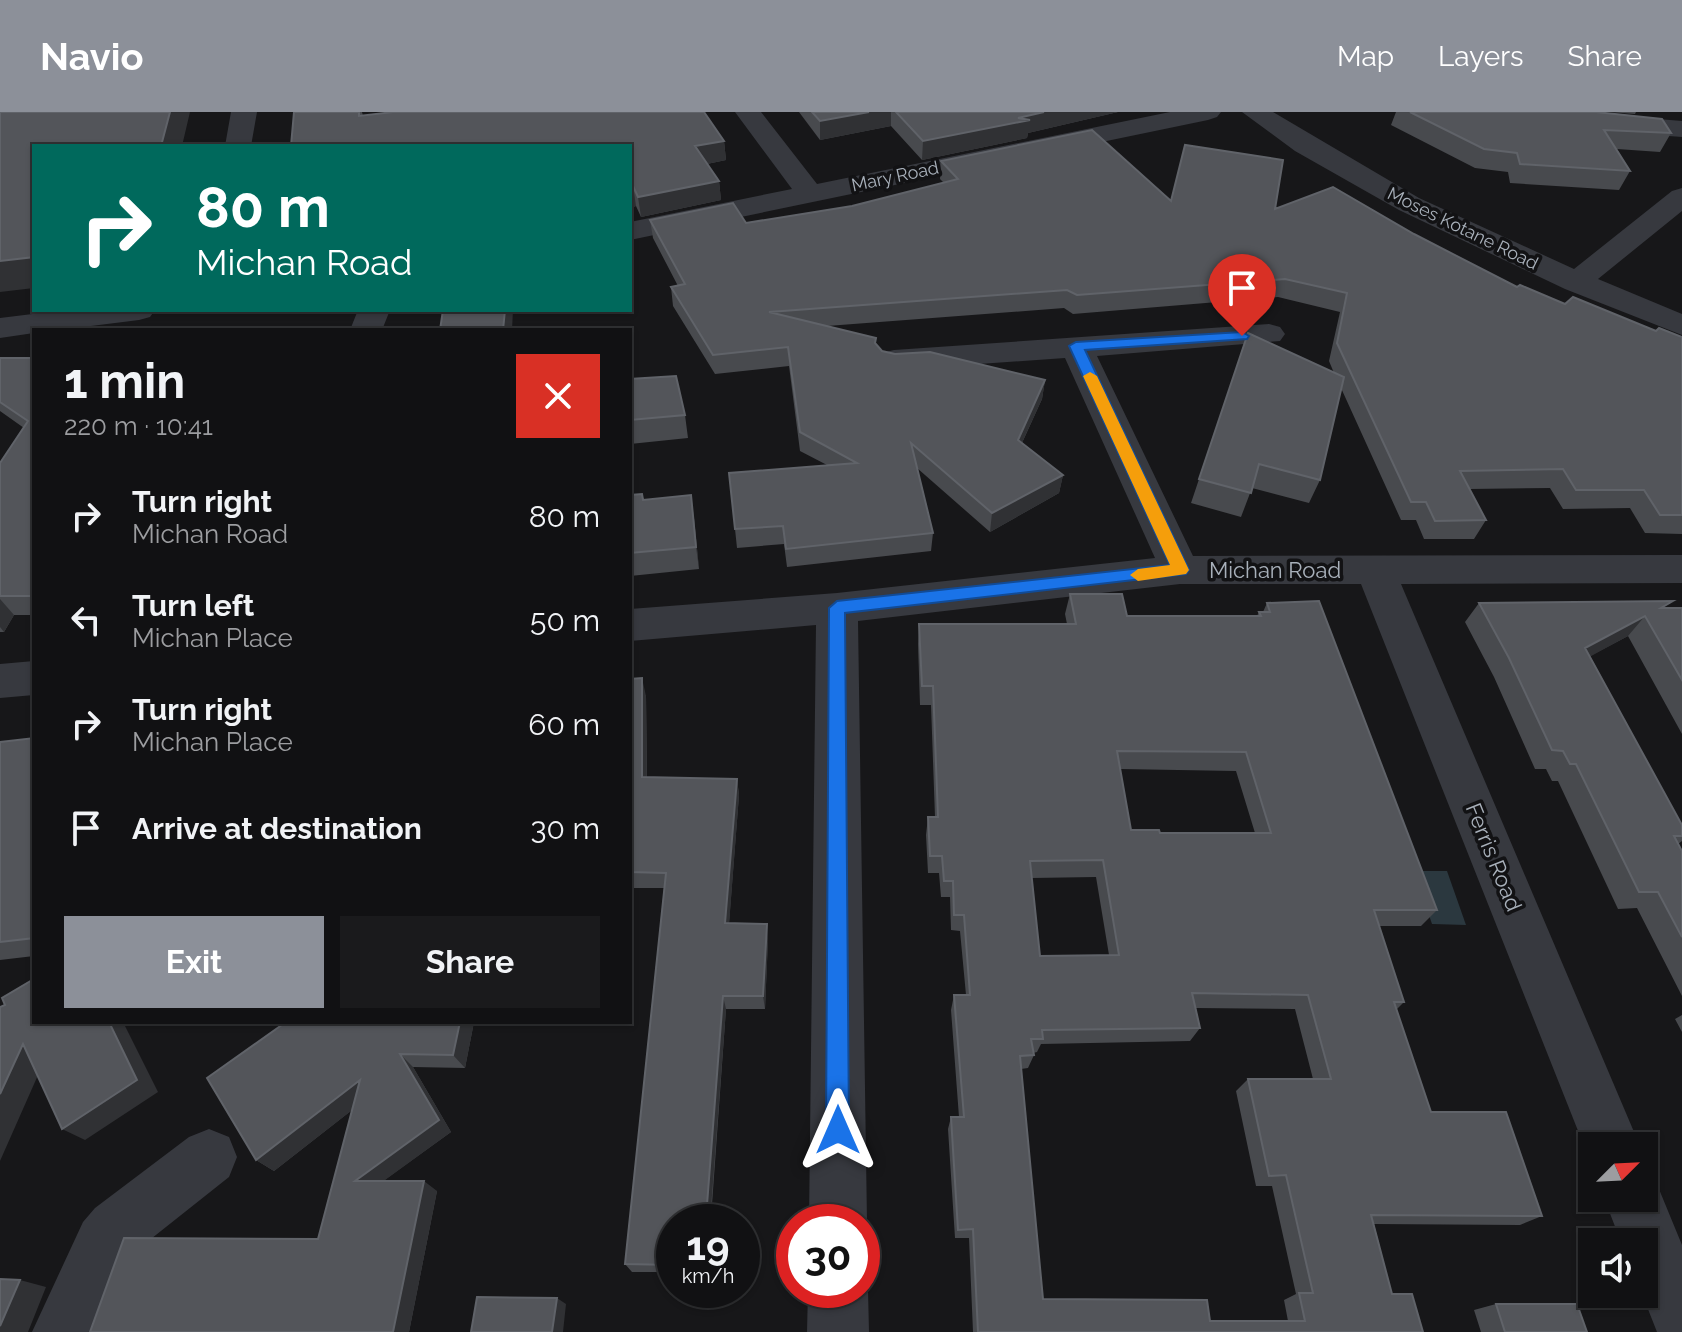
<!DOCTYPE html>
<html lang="en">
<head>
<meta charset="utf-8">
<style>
  :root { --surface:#111113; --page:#1a1a1c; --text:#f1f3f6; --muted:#9c9da0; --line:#303133; --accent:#8c9099 }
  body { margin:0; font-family:Raleway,sans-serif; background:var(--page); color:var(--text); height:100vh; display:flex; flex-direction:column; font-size:30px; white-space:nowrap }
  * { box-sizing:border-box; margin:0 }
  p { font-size:26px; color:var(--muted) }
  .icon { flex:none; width:44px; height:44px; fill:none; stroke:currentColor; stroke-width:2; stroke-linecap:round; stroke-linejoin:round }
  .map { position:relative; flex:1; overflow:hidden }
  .sheet { position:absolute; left:32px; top:216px; width:600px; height:696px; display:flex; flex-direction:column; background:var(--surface); border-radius:0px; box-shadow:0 2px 6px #0004,0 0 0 2px var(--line) }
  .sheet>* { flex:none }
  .top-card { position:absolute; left:32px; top:32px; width:600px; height:168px; border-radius:0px; box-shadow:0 2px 6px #0004,0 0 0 2px var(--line); background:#00695c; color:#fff; overflow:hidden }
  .needle { width:52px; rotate:66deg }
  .fabs { position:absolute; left:1578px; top:1020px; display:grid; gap:16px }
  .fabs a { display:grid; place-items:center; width:80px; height:80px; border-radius:0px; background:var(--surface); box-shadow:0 2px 6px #0004,0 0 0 2px var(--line); font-size:40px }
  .speed { position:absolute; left:656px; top:1092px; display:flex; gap:16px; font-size:40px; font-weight:700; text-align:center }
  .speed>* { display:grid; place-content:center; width:104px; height:104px; border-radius:50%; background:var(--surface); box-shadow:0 2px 6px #0004,0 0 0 2px var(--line); line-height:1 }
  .speed small { font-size:20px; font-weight:400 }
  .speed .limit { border:12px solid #d22; background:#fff; color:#111 }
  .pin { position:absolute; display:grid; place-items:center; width:68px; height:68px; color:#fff; margin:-82px -34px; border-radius:50% 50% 50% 0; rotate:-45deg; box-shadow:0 0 8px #0007 }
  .pin .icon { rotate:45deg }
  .me { position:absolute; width:88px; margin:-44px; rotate:0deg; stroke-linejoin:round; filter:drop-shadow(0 0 6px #0008) }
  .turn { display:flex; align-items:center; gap:28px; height:168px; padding:0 32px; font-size:36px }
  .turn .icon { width:104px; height:104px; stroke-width:2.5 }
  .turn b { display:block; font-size:56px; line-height:68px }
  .round { display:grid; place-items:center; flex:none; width:84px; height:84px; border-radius:0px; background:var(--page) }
  .headline { display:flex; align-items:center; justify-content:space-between; height:136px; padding:0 32px }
  h1 { font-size:48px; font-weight:700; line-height:60px }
  .action { display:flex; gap:16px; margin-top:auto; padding:16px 32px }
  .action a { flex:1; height:92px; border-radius:0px; background:var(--accent); color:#fff; font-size:32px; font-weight:700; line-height:92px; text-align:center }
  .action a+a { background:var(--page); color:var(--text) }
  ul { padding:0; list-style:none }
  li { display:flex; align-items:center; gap:24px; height:104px; padding:0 32px }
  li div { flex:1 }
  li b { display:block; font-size:30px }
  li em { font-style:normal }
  header { display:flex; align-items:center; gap:48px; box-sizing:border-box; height:112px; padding:0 40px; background:var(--accent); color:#fff }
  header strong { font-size:38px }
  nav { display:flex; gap:44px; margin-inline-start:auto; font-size:28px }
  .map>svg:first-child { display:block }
  .water { fill:#2b383f }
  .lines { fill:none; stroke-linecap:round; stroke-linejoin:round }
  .minor { fill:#37393f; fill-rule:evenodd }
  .wall { fill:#484a4e; fill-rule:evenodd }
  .shaded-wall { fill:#303134 }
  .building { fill:#53555a; stroke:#606369; stroke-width:2; fill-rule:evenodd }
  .route { fill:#1a73e8; stroke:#114b97; stroke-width:2 }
  .slow { fill:#f59e0b }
  .labels { text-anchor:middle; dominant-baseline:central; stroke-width:7; stroke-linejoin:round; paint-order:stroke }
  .far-street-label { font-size:18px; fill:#a8b0ba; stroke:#121214 }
  .street-label { font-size:22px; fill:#a8b0ba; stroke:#121214 }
</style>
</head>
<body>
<header>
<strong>Navio</strong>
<nav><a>Map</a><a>Layers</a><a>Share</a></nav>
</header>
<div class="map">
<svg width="1682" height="1220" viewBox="0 0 1682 1220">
  <rect width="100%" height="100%" fill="#171719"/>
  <path class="water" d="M1414 759H1447L1466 813 1432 812Z"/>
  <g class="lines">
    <path class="minor" d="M231 0H257L251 34H225Z
      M735 0H761L817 72 1170 0H1221L1217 5 1208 8 630 128V110L792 77Z
      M1242 0H1273L1419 86 1574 157 1672 79 1682 76V99L1598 167 1682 202V223L1565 177 1399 98 1295 39Z
      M1523 0H1574L1682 9V25C1654 22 1536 19 1523 0Z
      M65 198H155L150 205 139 208 59 218H34V221L0 226V206Z
      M358 198H390L382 218H350Z
      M1269 212 1280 215 1285 222 1280 229 1097 244 1193 444 1682 443V471L1401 472 1640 1034H1592V1054L1361 472H1180L858 509 867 1110 862 1123V1110H809L816 513 630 529V497L837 481 1155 446 1065 246 894 258 882 255 877 248 882 241 894 238Z
      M34 549V583L0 586V552Z
      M209 1017 229 1025 237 1045 229 1065 137 1138 125 1152 95 1220H32L83 1110 95 1096 189 1025Z
      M1644 1061 1654 1065 1682 1133V1220H1657L1642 1182 1644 1130H1621L1604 1086H1644Z
      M862 1162 868 1178 869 1220H807L808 1178H862Z"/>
  </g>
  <path class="wall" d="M294 0H362L363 4 393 0H704L724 29 726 48 707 52 719 69 721 88 641 105 636 94 630 96V34H291Z
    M799 0H1118L1028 21 1027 26 922 48 891 14 820 28Z
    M1396 0H1597L1671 21 1660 40 1617 37 1630 59 1619 78 1510 71 1508 60 1475 56 1391 13Z
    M1610 0H1636L1635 2Z
    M941 49 1171 89 1275 97 1414 122 1517 175 1565 192 1656 219 1682 225V422L1645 421 1630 396 1563 397 1550 376 1469 377 1486 408 1474 427H1424L1416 408H1401L1341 276 1320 368 1309 391 1252 376 1241 405 1191 391 1248 221 1334 261 1329 249 1340 200 1278 185 1073 202 1064 196 827 214 876 226V232L882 239 1045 268 1042 287 1022 331 1063 363 1059 381 990 420 917 356 933 421 931 439 787 455 784 432 737 436 735 417 827 353 800 339 789 254 715 262 673 194 671 175 678 174 653 126 650 108 746 111 852 94 944 71 940 67Z
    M0 246H34V503H14L4 520H0V351L24 316 0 299Z
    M630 267 685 303 688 326 630 332Z
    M642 382 644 388 694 406 699 457 630 464V383Z
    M1070 482 1127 504H1257L1259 500H1263L1267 491 1437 798 1421 814H1379L1404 890 1396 898 1431 1000 1542 1104 1520 1113 1374 1112 1392 1182 1423 1220H973L969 1126H955L948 1017 951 1005H959L951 898 954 883H966L960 819 951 818 950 785H941L939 761H928L926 723 928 705H935L931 593H920L918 532 919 512H1067L1065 502ZM1120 657 1236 659 1255 721H1160L1131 718ZM1096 765 1109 843 1040 844 1032 766ZM1196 896 1295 897 1313 967H1248L1236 979 1256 1074H1272L1296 1182 1284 1188 1288 1209H1210L1043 1187 1021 957 1028 956 1034 943 1033 941 1037 940 1041 932 1190 929 1200 916Z
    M1479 491 1682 496V622L1628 524 1590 544 1682 713V729L1678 732 1682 739V884L1637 796 1618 797 1558 669H1552L1546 657H1535L1494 565 1465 510Z
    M630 567 646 584 647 665 737 667 739 683 729 811 768 827 765 897H726L711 1106H719L721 1110H674V1160H632L625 1152 664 776H630Z
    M34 626V844L0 848V630Z
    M1682 903V920L1675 907Z
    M286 910H474L465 956 413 955 451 1020 383 1069 437 1079 409 1220H90L318 1127 352 998 274 1059 256 1048Z
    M1496 1192 1587 1220H1481L1474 1198Z"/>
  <path class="shaded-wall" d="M170 0H190L182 34H161Z
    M869 0H891V14L820 28V9Z
    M1044 0H1118L1028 21 1027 26 922 48 923 29Z
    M724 29 726 48 697 54 695 34Z
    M719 69 721 88 641 105 638 85Z
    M633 74 636 94 630 96V75Z
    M34 145V176L0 180V149Z
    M505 198H513L512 218H503Z
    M1045 268 1042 287 1015 346 1018 328Z
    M1063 363 1059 381 990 420 992 401Z
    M691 383 694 406 699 457 696 435Z
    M0 487 14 503 4 520 0 515Z
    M1645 504 1628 524 1569 556 1585 536Z
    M642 566 646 584 647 682 642 665Z
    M737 667 739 683 728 826 725 811Z
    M767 812 768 827 765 897 763 884Z
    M723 884 726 897 710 1110 706 1106Z
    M109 910H123L158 980 85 1028 62 1017Z
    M460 910H474L465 956 453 943Z
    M23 932 46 945 0 1049V982Z
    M400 942 413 955 451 1020 370 1079 355 1069Z
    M360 968 374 981 274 1059 256 1048Z
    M424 1069 437 1079 409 1220H393Z
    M20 1168 46 1175 28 1220H0V1214Z
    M557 1186 566 1192 563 1220H552Z"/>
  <path class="building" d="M0 0H170L161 34H34V145L0 149Z
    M294 0H359V4L393 0H704L724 29 695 34 719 69 638 85 633 74 630 75V34H291Z
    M812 0H869L820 9Z
    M896 0H1044L1018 6 1030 8 923 29Z
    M1410 0H1596L1662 7 1671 21 1604 18 1630 59 1520 52 1517 41 1484 37Z
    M1092 18 1171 89 1185 33 1283 48 1275 97 1333 75 1414 122 1517 175 1520 173 1565 192 1573 185 1656 219 1659 216 1682 225V403H1660L1644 378H1576L1563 357 1460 359 1486 408 1435 409 1426 390H1411L1337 231 1347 181 1285 167 1077 183 1067 178 769 200 876 226 875 231 882 239 895 242 930 240 1045 268 1018 328 1063 363 992 401 911 331 933 421 786 437 783 414 735 417 729 361 857 351 800 320 788 235 713 243 671 175 685 172 650 108 733 91 746 111 852 94 958 67 941 49Z
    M443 198H505L503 218H440Z
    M1248 221 1344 265 1320 368 1259 352 1251 381 1199 367Z
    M0 246H34V484H0V351L28 309 0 290Z
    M676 264 685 303 630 308V267Z
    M642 382 643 388 691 383 696 435 630 441V383Z
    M1070 482H1122L1127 504H1261L1259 500H1270L1267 491 1319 489 1437 798H1374L1404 890H1394L1431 1000H1506L1542 1104 1371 1103 1392 1182H1412L1423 1220H978L973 1117 958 1118 951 1005H964L954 883H970L964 803H954L953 769H944L942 744H930L928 705H938L933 574H922L919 512H1076ZM1117 639 1246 640 1271 721H1160L1159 718H1131ZM1103 748 1119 843 1040 844 1030 749ZM1192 881 1308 883 1331 967H1248L1269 1064 1286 1063 1313 1181H1299L1305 1209H1210L1207 1188 1043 1187 1020 944 1034 943 1031 927H1043L1042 918 1200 916Z
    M1673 489 1661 496H1682V568L1645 504 1585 536 1682 713V724H1674L1682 739V825L1658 780H1639L1576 652H1570L1563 639 1552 638 1509 546 1479 491Z
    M642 566V665L737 667 725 811 767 812 763 884H723L706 1106H719V1110H674V1153L625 1152 666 761 630 760V567Z
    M34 626V826L0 830V630Z
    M34 867V910H109L137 968 62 1017 23 932 0 982V895L5 893 2 886Z
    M286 910H460L453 943 400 942 439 1008 355 1069H424L393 1220H90L124 1126 318 1127 360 968 256 1048 207 966Z
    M0 1167 20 1168 0 1214Z
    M477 1185 557 1186 552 1220H471Z
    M1496 1192H1577L1587 1220H1505Z"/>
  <path class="route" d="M1242 220 1249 224 1247 227 1085 238 1189 458 1186 462 845 501 849 1018 846 1026 838 1029 829 1026 826 1018 829 496 837 489 1170 453 1069 234 1076 230Z"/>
  <path class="slow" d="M1090 260 1097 264 1189 458 1186 462 1138 469 1130 463 1138 457 1170 453 1083 264Z"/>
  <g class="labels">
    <g class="far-street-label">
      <text transform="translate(895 64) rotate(-12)">Mary Road</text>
      <text transform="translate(1463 116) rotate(26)">Moses Kotane Road</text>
    </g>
    <g class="street-label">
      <text x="1275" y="458">Michan Road</text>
      <text transform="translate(1494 745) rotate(68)">Ferris Road</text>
    </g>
  </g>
</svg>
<div class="fabs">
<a><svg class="needle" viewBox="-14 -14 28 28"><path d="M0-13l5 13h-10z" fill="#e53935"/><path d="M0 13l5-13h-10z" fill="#9c9da0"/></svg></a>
<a><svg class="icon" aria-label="sound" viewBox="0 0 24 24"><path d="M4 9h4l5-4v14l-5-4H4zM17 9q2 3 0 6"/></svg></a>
</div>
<div class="speed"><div>19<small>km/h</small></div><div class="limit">30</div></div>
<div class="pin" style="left:1242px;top:224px;background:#d93025"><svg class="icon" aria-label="arrive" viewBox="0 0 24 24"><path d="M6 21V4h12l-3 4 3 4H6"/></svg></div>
<svg class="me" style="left:838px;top:1018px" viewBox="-20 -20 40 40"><path d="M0-17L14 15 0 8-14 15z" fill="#1a73e8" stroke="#fff" stroke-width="4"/></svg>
<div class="top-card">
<div class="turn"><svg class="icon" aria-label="right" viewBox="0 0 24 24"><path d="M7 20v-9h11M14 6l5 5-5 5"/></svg><div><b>80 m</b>Michan Road</div></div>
</div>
<section class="sheet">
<div class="headline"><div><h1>1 min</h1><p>220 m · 10:41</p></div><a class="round" style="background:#d93025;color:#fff"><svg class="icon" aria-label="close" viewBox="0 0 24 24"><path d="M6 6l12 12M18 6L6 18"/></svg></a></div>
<ul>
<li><svg class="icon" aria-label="right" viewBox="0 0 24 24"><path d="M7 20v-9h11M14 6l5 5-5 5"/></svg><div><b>Turn right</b><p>Michan Road</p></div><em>80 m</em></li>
<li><svg class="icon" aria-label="left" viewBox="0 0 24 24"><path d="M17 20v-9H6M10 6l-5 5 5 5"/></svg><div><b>Turn left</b><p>Michan Place</p></div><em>50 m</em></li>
<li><svg class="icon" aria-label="right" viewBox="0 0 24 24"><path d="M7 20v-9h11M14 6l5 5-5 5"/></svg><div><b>Turn right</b><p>Michan Place</p></div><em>60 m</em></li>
<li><svg class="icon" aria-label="arrive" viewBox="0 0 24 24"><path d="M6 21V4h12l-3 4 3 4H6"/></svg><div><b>Arrive at destination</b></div><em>30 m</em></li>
</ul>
<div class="action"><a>Exit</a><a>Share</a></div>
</section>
</div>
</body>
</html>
